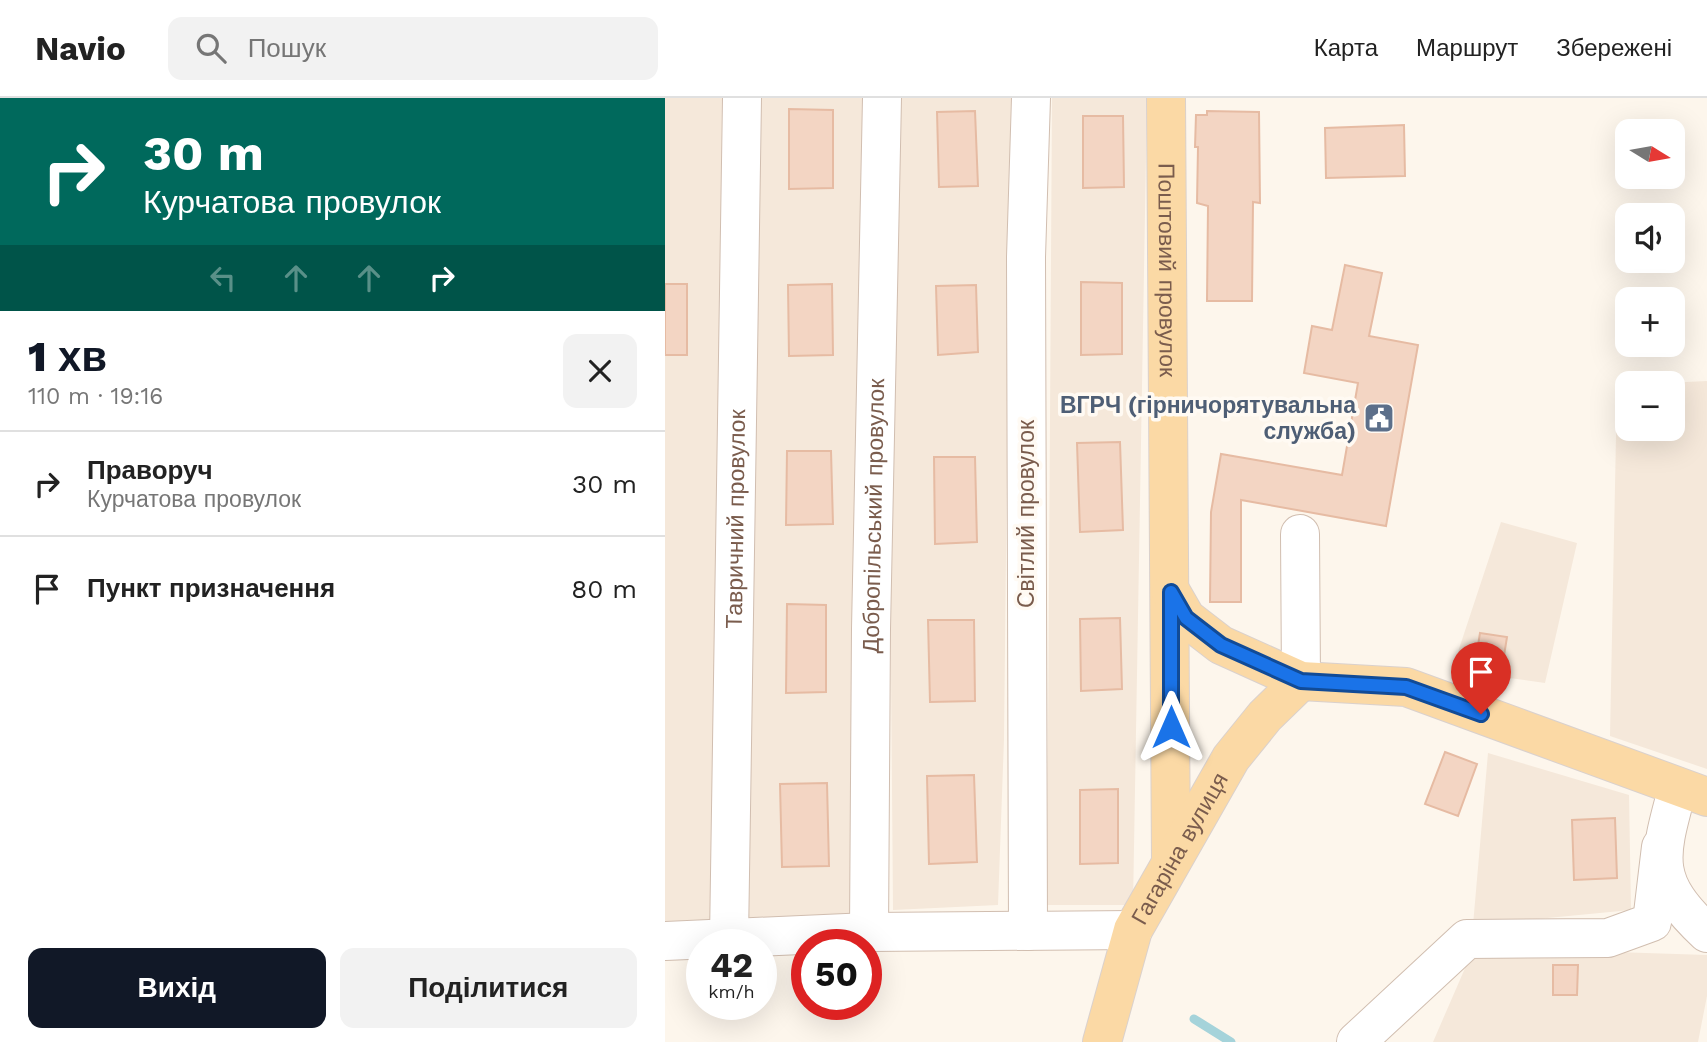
<!DOCTYPE html>
<html lang="uk">
<head>
<meta charset="utf-8">
<style>
  :root { --surface:#fff; --page:#f2f2f2; --text:#222; --muted:#767676; --line:#e0e0e0; --accent:#111827 }
  body { margin:0; font-family:"Work Sans",sans-serif; background:var(--page); color:var(--text); height:100vh; display:flex; flex-direction:column; font-size:26px; white-space:nowrap }
  * { box-sizing:border-box; margin:0 }
  p { font-size:23px; color:var(--muted) }
  .icon { flex:none; width:38px; height:38px; fill:none; stroke:currentColor; stroke-width:2; stroke-linecap:round; stroke-linejoin:round }
  .map { position:relative; flex:1; overflow:hidden }
  .side { display:flex; flex-direction:column; background:var(--surface); width:665px }
  .side>* { flex:none }
  .hud { background:#00695c; color:#fff; overflow:hidden }
  .needle { width:46px; rotate:101deg }
  .controls { position:absolute; left:950px; top:21px; display:grid; gap:14px }
  .controls a { display:grid; place-items:center; width:70px; height:70px; border-radius:14px; background:var(--surface); box-shadow:0 7px 28px #0002; font-size:35px }
  .speed { position:absolute; left:21px; top:831px; display:flex; gap:14px; font-size:35px; font-weight:700; text-align:center }
  .speed>* { display:grid; place-content:center; width:91px; height:91px; border-radius:50%; background:var(--surface); box-shadow:0 7px 28px #0002; line-height:1 }
  .speed small { font-size:18px; font-weight:400 }
  .speed .limit { border:10px solid #d22; background:#fff; color:#111 }
  .pin { position:absolute; display:grid; place-items:center; width:60px; height:60px; color:#fff; margin:-72px -30px; border-radius:50% 50% 50% 0; rotate:-45deg; box-shadow:0 0 7px #0007 }
  .pin .icon { rotate:45deg }
  .me { position:absolute; width:77px; margin:-38px; rotate:0deg; stroke-linejoin:round; filter:drop-shadow(0 0 5px #0008) }
  .turn { display:flex; align-items:center; gap:24px; height:147px; padding:0 28px; font-size:32px }
  .turn .icon { width:91px; height:91px; stroke-width:2.5 }
  .turn b { display:block; font-size:49px; line-height:60px }
  .lanes { display:flex; align-items:center; height:66px; padding:0 28px; background:#0003; justify-content:center; gap:35px; direction:ltr }
  .lanes .off { opacity:.35 }
  .round { display:grid; place-items:center; flex:none; width:74px; height:74px; border-radius:14px; background:var(--page) }
  .overview { display:flex; align-items:center; justify-content:space-between; height:119px; padding:0 28px }
  h1 { font-size:42px; font-weight:800; line-height:52px; color:var(--accent) }
  .cta { display:flex; gap:14px; margin-top:auto; padding:14px 28px }
  .cta a { flex:1; height:80px; border-radius:14px; background:var(--accent); color:#fff; font-size:28px; font-weight:800; line-height:80px; text-align:center }
  .cta a+a { background:var(--page); color:var(--text) }
  ul { padding:0; list-style:none }
  li { display:flex; align-items:center; gap:21px; height:105px; padding:0 28px; border-top:2px solid var(--line) }
  li div { flex:1 }
  li b { display:block; font-size:26px }
  li em { font-style:normal }
  header { display:flex; align-items:center; gap:42px; box-sizing:border-box; height:98px; padding:0 35px; background:var(--surface); border-bottom:2px solid var(--line) }
  header strong { font-size:33px }
  nav { display:flex; gap:38px; margin-inline-start:auto; font-size:24px }
  .search { width:490px; height:63px; background:var(--page); display:flex; align-items:center; gap:18px; box-sizing:border-box; padding:0 24px; border-radius:14px; color:var(--muted); font-size:26px }
  main { display:flex; flex:1; min-height:0 }
  .map>svg:first-child { display:block }
  .residential { fill:#f5e8da }
  .lines { fill:none; stroke-linecap:round; stroke-linejoin:round }
  .stream { stroke:#a5d3da; stroke-width:9 }
  .building { fill:#f3d5c3; stroke:#e6bba3; stroke-width:2 }
  .minor-casing { stroke:#d1beb0; stroke-width:40 }
  .major-casing { stroke:#dad1cd; stroke-width:40 }
  .minor { stroke:#fff; stroke-width:38 }
  .major { stroke:#fbd9a5; stroke-width:38 }
  .route-casing { stroke:#114b97; stroke-width:18 }
  .route { stroke:#1a73e8; stroke-width:12 }
  .labels { text-anchor:middle; dominant-baseline:central; stroke-width:7; stroke-linejoin:round; paint-order:stroke }
  .street-label { font-size:23px; fill:#7a5c4d; stroke:#fffaf3 }
  .service-label { font-size:23px; font-weight:bold; fill:#4e5e75; stroke:#fffaf3; text-anchor:end }
</style>
</head>
<body>
<header>
<strong>Navio</strong>
<div class="search"><svg class="icon" aria-label="search" viewBox="0 0 24 24"><circle cx="10" cy="10" r="6"/><path d="M15 15l6 6"/></svg>Пошук</div>
<nav><a>Карта</a><a>Маршрут</a><a>Збережені</a></nav>
</header>
<main>
<section class="side">
<div class="hud">
<div class="turn"><svg class="icon" aria-label="right" viewBox="0 0 24 24"><path d="M7 20v-9h11M14 6l5 5-5 5"/></svg><div><b>30 m</b>Курчатова провулок</div></div>
<div class="lanes"><svg class="icon off" aria-label="left" viewBox="0 0 24 24"><path d="M17 20v-9H6M10 6l-5 5 5 5"/></svg><svg class="icon off" aria-label="ahead" viewBox="0 0 24 24"><path d="M12 20V5M6 11l6-6 6 6"/></svg><svg class="icon off" aria-label="ahead" viewBox="0 0 24 24"><path d="M12 20V5M6 11l6-6 6 6"/></svg><svg class="icon" aria-label="right" viewBox="0 0 24 24"><path d="M7 20v-9h11M14 6l5 5-5 5"/></svg></div>
</div>
<div class="overview"><div><h1>1 хв</h1><p>110 m · 19:16</p></div><a class="round"><svg class="icon" aria-label="close" viewBox="0 0 24 24"><path d="M6 6l12 12M18 6L6 18"/></svg></a></div>
<ul>
<li><svg class="icon" aria-label="right" viewBox="0 0 24 24"><path d="M7 20v-9h11M14 6l5 5-5 5"/></svg><div><b>Праворуч</b><p>Курчатова провулок</p></div><em>30 m</em></li>
<li><svg class="icon" aria-label="arrive" viewBox="0 0 24 24"><path d="M6 21V4h12l-3 4 3 4H6"/></svg><div><b>Пункт призначення</b></div><em>80 m</em></li>
</ul>
<div class="cta"><a>Вихід</a><a>Поділитися</a></div>
</section>
<div class="map">
<svg width="1042" height="944" viewBox="0 0 1042 944">
  <rect width="100%" height="100%" fill="#fdf6ec"/>
  <path class="residential" d="M0 0H57L50 824H0Z
    M90 0H200L190 815 77 822Z
    M233 0H346L339 641 333 807 228 812 225 452Z
    M387 0H482L468 807H382Z
    M1042 283V671L945 638 952 288H962V331H1008V285H1001Z
    M836 424 912 445 880 585 787 572Z
    M823 655 964 697 966 812 808 827Z
    M950 854 1042 857V898L1033 944H768L804 861Z"/>
  <g class="lines">
    <path class="stream" d="M529 921 566 944"/>
  </g>
  <path class="building" d="M124 11 168 12V90L124 91Z
    M310 13 313 88 274 89 272 14Z
    M542 13 594 14 595 105 588 104 587 203H542L543 108 532 105 533 49H530L531 17H542Z
    M418 18H458L459 89 418 90Z
    M739 27 740 78 661 80 660 30Z
    M680 167 717 175 704 238 753 247 721 428 576 402V504H545L546 414 556 356 677 377 693 285 639 275 647 228 667 232Z
    M416 184 457 185V256L416 257Z
    M0 186H22V257H0Z
    M167 186 168 257 124 258 123 187Z
    M311 187 313 254 273 257 271 188Z
    M455 344 458 432 415 434 412 345Z
    M122 353H166L168 426 121 427Z
    M269 359H310L312 444 270 446Z
    M122 506 161 507V594L121 595Z
    M455 520 457 591 416 593 415 521Z
    M263 522H309L310 603 265 604Z
    M815 535 842 539 837 570 810 566Z
    M780 654 812 666 793 718 760 706Z
    M309 677 312 764 264 766 262 678Z
    M162 685 164 768 117 769 115 686Z
    M453 691V765L415 766V692Z
    M950 720 952 780 909 782 907 722Z
    M888 867H913L912 897H888Z"/>
  <g class="lines">
    <g class="minor-casing">
      <g id="minor">
        <path d="M635 436 636 583"/>
        <path d="M1013 689C994 759 985 782 1042 835"/>
        <path d="M363 833 361 159 366 0"/>
        <path id="s1" d="M204 834 206 531 217 0"/>
        <path id="s2" d="M64 841 77 0"/>
        <path d="M0 843 204 834 468 832"/>
        <path d="M691 944 802 841 943 840 987 824 996 749"/>
      </g>
    </g>
    <g class="major-casing">
      <g id="major">
        <path id="s3" d="M501 0 506 764"/>
        <path d="M506 494 521 520 556 547 636 583 741 589 1042 699"/>
        <path id="s4" d="M437 944 468 832 566 660 600 618 636 583"/>
      </g>
    </g>
    <use href="#minor" class="minor"/>
    <use href="#major" class="major"/>
  </g>
  <g class="lines">
    <g class="route-casing">
      <path id="route" d="M506 629V494L521 520 556 547 636 583 741 589 816 616"/>
    </g>
    <use href="#route" class="route"/>
  </g>
  <defs>
    <g id="civic-square" transform="scale(1.575)"><rect x="-9" y="-9" width="18" height="18" rx="4" fill="#5c6f8a" stroke="#fffaf3"/><path d="M-.6-6.5H3V-4.5H.6V-3L4-1V1h2V6H-6V1h2V-1L-.6-3ZM-1.2 2.5V6h2.4V2.5Z" fill="#fff"/></g>
  </defs>
  <g fill-rule="evenodd">
    <use href="#civic-square" x="714" y="320"/>
  </g>
  <g class="labels">
    <g class="street-label">
      <text stroke="none"><textPath href="#s3" startOffset="172">Поштовий провулок</textPath></text>
      <text transform="translate(361 416) rotate(-90)">Світлий провулок</text>
      <text stroke="none"><textPath href="#s1" startOffset="416">Добропільський провулок</textPath></text>
      <text stroke="none"><textPath href="#s2" startOffset="420">Тавричний провулок</textPath></text>
      <text stroke="none"><textPath href="#s4" startOffset="210">Гагаріна вулиця</textPath></text>
    </g>
    <g class="service-label">
      <text x="691" y="307">ВГРЧ (гірничорятувальна<tspan x="691" dy="26">служба)</tspan></text>
    </g>
  </g>
</svg>
<div class="controls">
<a><svg class="needle" viewBox="-14 -14 28 28"><path d="M0-13l5 13h-10z" fill="#e53935"/><path d="M0 13l5-13h-10z" fill="#767676"/></svg></a>
<a><svg class="icon" aria-label="sound" viewBox="0 0 24 24"><path d="M4 9h4l5-4v14l-5-4H4zM17 9q2 3 0 6"/></svg></a>
<a>+</a>
<a>−</a>
</div>
<div class="speed"><div>42<small>km/h</small></div><div class="limit">50</div></div>
<div class="pin" style="left:816px;top:616px;background:#d93025"><svg class="icon" aria-label="arrive" viewBox="0 0 24 24"><path d="M6 21V4h12l-3 4 3 4H6"/></svg></div>
<svg class="me" style="left:506px;top:629px" viewBox="-20 -20 40 40"><path d="M0-17L14 15 0 8-14 15z" fill="#1a73e8" stroke="#fff" stroke-width="4"/></svg>
</div>
</main>
</body>
</html>
